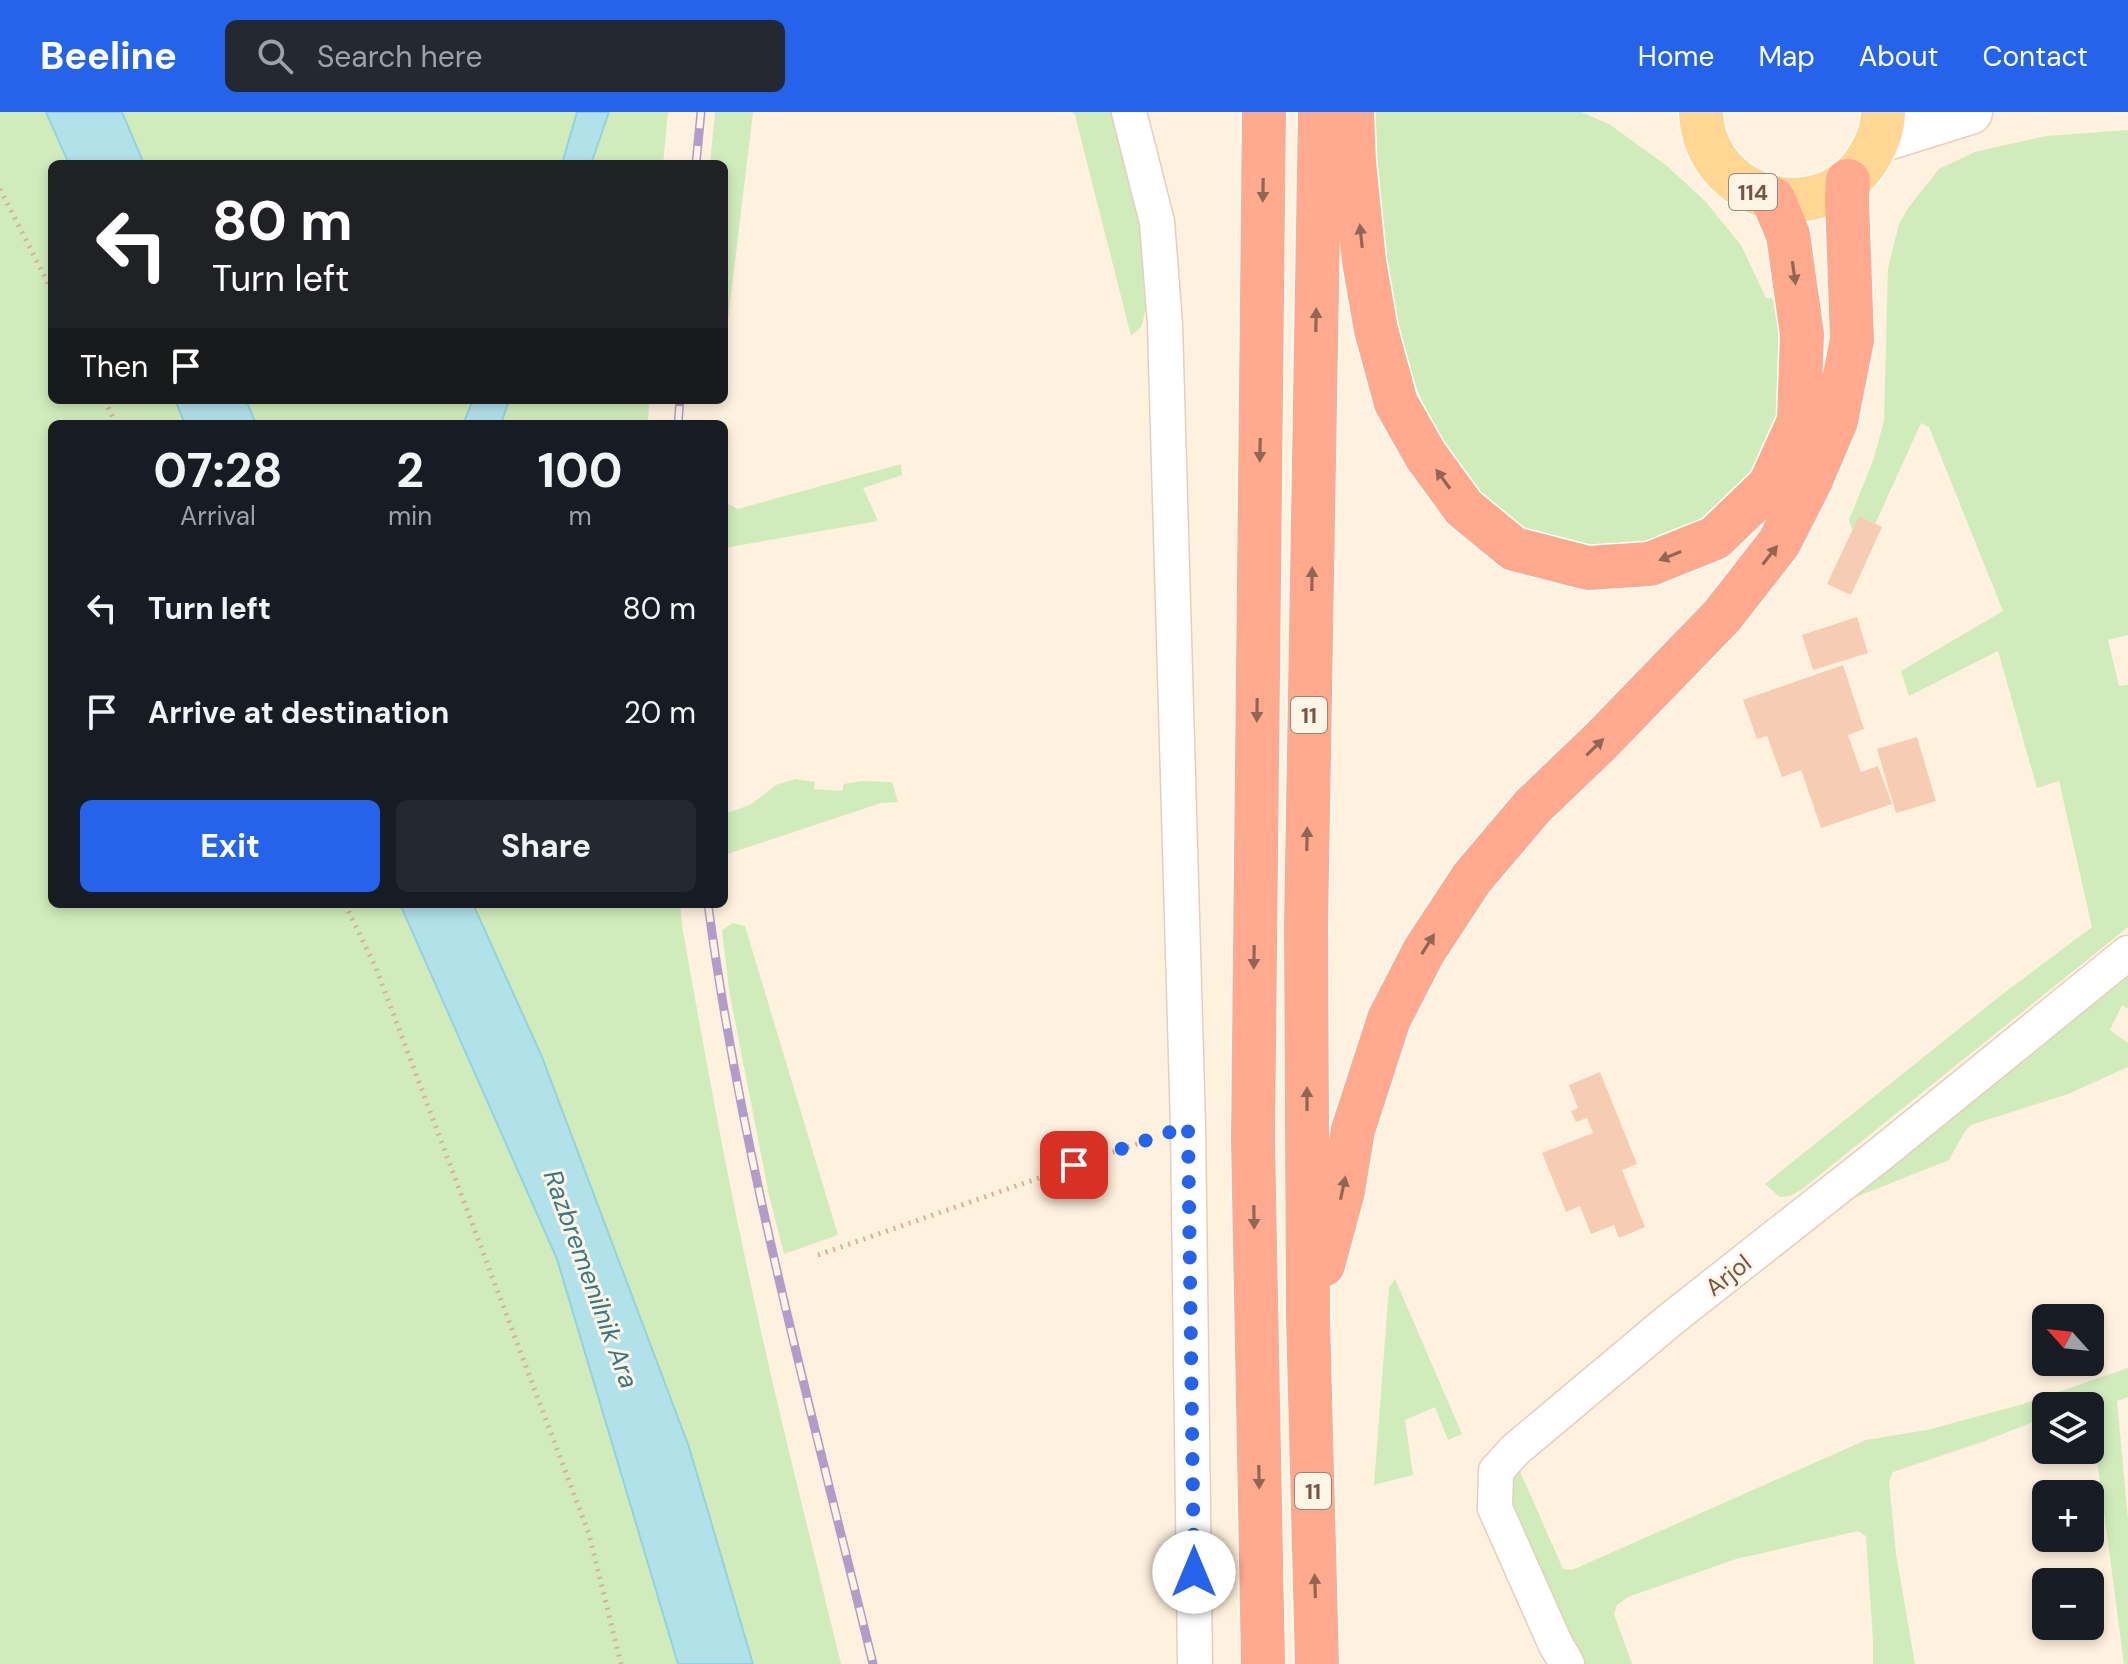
<!DOCTYPE html>
<html lang="en">
<head>
<meta charset="utf-8">
<style>
  :root { --surface:#171b24; --page:#242831; --text:#f1f3f6; --muted:#9ea1a6; --accent:#2563eb }
  body { margin:0; font-family:"DM Sans",sans-serif; background:var(--page); color:var(--text); height:100vh; display:flex; flex-direction:column; font-size:30px; white-space:nowrap }
  * { box-sizing:border-box; margin:0 }
  p { font-size:26px; color:var(--muted) }
  .icon { flex:none; width:44px; height:44px; fill:none; stroke:currentColor; stroke-width:2; stroke-linecap:round; stroke-linejoin:round }
  .map { position:relative; flex:1; overflow:hidden }
  .side { position:absolute; left:48px; top:308px; width:680px; height:488px; display:flex; flex-direction:column; background:var(--surface); border-radius:12px; box-shadow:0 4px 12px #0003 }
  .side>* { flex:none }
  .hud { position:absolute; left:48px; top:48px; width:680px; height:244px; border-radius:12px; box-shadow:0 4px 12px #0003; background:#202124; color:#fff; overflow:hidden }
  .needle { width:52px; rotate:297deg }
  .controls { position:absolute; left:2032px; top:1192px; display:grid; gap:16px }
  .controls a { display:grid; place-items:center; width:72px; height:72px; border-radius:12px; background:var(--surface); box-shadow:0 4px 12px #0003; font-size:40px }
  .pin { position:absolute; display:grid; place-items:center; width:68px; height:68px; color:#fff; margin:-34px; border-radius:16px; box-shadow:0 4px 12px #0006 }
  .me { position:absolute; width:88px; margin:-44px; rotate:0deg; stroke-linejoin:round; filter:drop-shadow(0 0 6px #0008) }
  .turn { display:flex; align-items:center; gap:28px; height:168px; padding:0 32px; font-size:36px }
  .turn .icon { width:104px; height:104px; stroke-width:2.5 }
  .turn b { display:block; font-size:56px; line-height:68px }
  .then { display:flex; align-items:center; height:76px; padding:0 32px; background:#0003; gap:16px; font-size:30px }
  .eta { display:flex; justify-content:space-evenly; align-items:center; height:136px; text-align:center }
  .eta b { font-size:48px; font-weight:700; line-height:56px }
  .cta { display:flex; gap:16px; margin-top:auto; padding:16px 32px }
  .cta a { flex:1; height:92px; border-radius:12px; background:var(--accent); color:#fff; font-size:32px; font-weight:700; line-height:92px; text-align:center }
  .cta a+a { background:var(--page); color:var(--text) }
  ul { padding:0; list-style:none }
  li { display:flex; align-items:center; gap:24px; height:104px; padding:0 32px }
  li div { flex:1 }
  li b { display:block; font-size:30px }
  li em { font-style:normal }
  header { display:flex; align-items:center; gap:48px; box-sizing:border-box; height:112px; padding:0 40px; background:var(--accent); color:#fff }
  header strong { font-size:38px }
  nav { display:flex; gap:44px; margin-inline-start:auto; font-size:28px }
  .search { width:560px; height:72px; background:var(--page); display:flex; align-items:center; gap:20px; box-sizing:border-box; padding:0 28px; border-radius:12px; color:var(--muted); font-size:30px }
  .map>svg:first-child { display:block }
  .green { fill:#d0ecbb }
  .water { fill:#b1e1e9; stroke:#96d2dc; stroke-width:2 }
  .building { fill:#f6cdb3 }
  .lines { fill:none; stroke-linecap:round; stroke-linejoin:round }
  .street-casing { stroke:#e5cebc; stroke-width:37 }
  .secondary-casing { stroke:#eacfb8; stroke-width:47 }
  .primary-casing { stroke:#fff; stroke-width:47 }
  .highway-casing { stroke:#fff; stroke-width:47 }
  .path { stroke:#dab096; stroke-width:5; stroke-dasharray:2 6; stroke-linecap:butt }
  .street { stroke:#fff; stroke-width:34 }
  .secondary { stroke:#fff; stroke-width:44 }
  .primary { stroke:#ffd694; stroke-width:44 }
  .highway { stroke:#ffaa8e; stroke-width:44 }
  .rail-casing { stroke:#b39cc7; stroke-width:9 }
  .rail { stroke:#fff5e6; stroke-width:6; stroke-dasharray:18; stroke-linecap:butt }
  .oneway { fill:#916653 }
  .route { stroke:#2563eb; stroke-width:14; stroke-dasharray:0 25.2 }
  .labels { text-anchor:middle; dominant-baseline:central; stroke-width:6; stroke-linejoin:round; paint-order:stroke }
  .shield { fill:#fff5e6; stroke:#9f8575; stroke-width:2 }
  .shield-label { font-size:22px; font-weight:bold; fill:#765544 }
  .street-label { font-size:24px; fill:#765544; stroke:#fff5e6 }
  .water-label { font-size:26px; font-style:italic; fill:#397984; stroke:#fff5e6 }
</style>
</head>
<body>
<header>
<strong>Beeline</strong>
<div class="search"><svg class="icon" aria-label="search" viewBox="0 0 24 24"><circle cx="10" cy="10" r="6"/><path d="M15 15l6 6"/></svg>Search here</div>
<nav><a>Home</a><a>Map</a><a>About</a><a>Contact</a></nav>
</header>
<div class="map">
<svg width="2128" height="1552" viewBox="0 0 2128 1552">
  <rect width="100%" height="100%" fill="#fef1dd"/>
  <path class="green" d="M0 0H668L663 52H52V288H649L648 312H52V792H680L683 819C703 932 723 1043 747 1155 775 1288 809 1420 841 1552H0Z
    M715 0H753L724 241V52H710Z
    M1072 0H1114L1146 122V194L1142 214 1131 224 1075 3Z
    M1372 0H1581L1609 12 1667 54 1705 89 1741 133 1766 186 1781 187 1779 316 1748 370 1708 409 1616 440 1528 421 1492 399 1434 320 1407 252 1388 188Z
    M2128 18V523L2108 528 2119 574 2128 573V815L1801 1078 1790 1084 1780 1085 1765 1072 2000 884 2092 815 2059 669 2037 676 1998 539 1909 584 1901 559 2003 499 1929 315 1921 311 1861 443 1849 408 1873 349 1884 309 1888 156 1899 112 1908 96 1939 57 1975 40 2046 24Z
    M901 352 902 363 863 376 878 409 724 436V390L738 397Z
    M795 667 815 670 814 677 842 679 844 672 861 669 892 670 898 690 881 691 724 743V702L750 693 776 673Z
    M733 811 745 814 838 1123 784 1142 769 1083 729 878 722 818Z
    M2128 856V897L2122 893 2110 918 2128 931V955L2068 982 1971 1013 1965 1019 1949 1048 1841 1091Z
    M1395 1167 1462 1322 1448 1328 1435 1295 1405 1308 1413 1363 1374 1373 1389 1176Z
    M2128 1256V1285L2117 1289 2128 1408V1552H2124L2090 1294H2046V1305L1982 1330 1893 1360 1889 1369 1896 1442 1915 1552H1873V1528L1866 1424 1858 1419 1736 1447 1628 1485 1617 1493 1614 1502 1632 1552H1581L1514 1409 1510 1383 1513 1370 1519 1357 1563 1457 1572 1458 1866 1328 1927 1318 2020 1293Z"/>
  <path class="water" d="M46 0H122L144 52H69Z
    M577 0H609L591 52H562Z
    M175 288H246L256 312H185Z
    M473 288H509L501 312H463Z
    M400 792H473L542 945 689 1335 753 1552H678L557 1147Z"/>
  <path class="building" d="M1859 404 1882 415 1851 483 1827 472Z
    M1857 505 1868 541 1813 558 1802 523Z
    M1843 553 1864 617 1848 623 1861 660 1878 654 1892 692 1821 716 1801 658 1782 665 1767 624 1757 627 1743 588Z
    M1917 625 1936 689 1896 701 1877 637Z
    M1600 960 1637 1052 1622 1058 1645 1115 1619 1126 1614 1113 1591 1122 1580 1094 1566 1100 1542 1041 1593 1021 1587 1006 1576 1010 1571 999 1578 996 1569 973Z"/>
  <g class="lines">
    <g class="street-casing">
      <path id="street" d="M1129 0 1157 110 1165 212 1188 1014 1195 1552
        M1567 1552 1555 1531 1495 1396 1496 1359 1515 1338 1670 1208 1883 1040 2128 841"/>
    </g>
    <g class="secondary-casing">
      <path id="secondary" d="M1877 29 1970 0"/>
    </g>
    <g class="primary-casing">
      <path id="primary" d="M1701 0C1704 91 1827 122 1871 41 1878 29 1883 15 1883 0"/>
    </g>
    <g class="highway-casing">
      <path id="highway" d="M1352 0 1354 50 1364 149 1376 218 1396 291 1426 344 1464 396 1514 437 1588 456 1650 452 1715 426 1770 373 1799 309 1802 222 1788 123 1773 87
        M1323 1153 1343 1079 1353 1018 1389 907 1424 839 1472 766 1533 694 1600 630 1722 504 1779 431 1811 368 1836 309 1852 228 1847 87 1848 69
        M1263 1552 1253 1027 1264 0
        M1317 1552 1308 1205 1306 814 1320 0"/>
    </g>
    <path class="path" d="M0 77 52 179
      M105 288 116 312
      M345 792 376 856 589 1422 621 1552
      M818 1143 1154 1026"/>
    <use href="#street" class="street"/>
    <use href="#secondary" class="secondary"/>
    <use href="#primary" class="primary"/>
    <use href="#highway" class="highway"/>
    <g class="rail-casing">
      <path id="rail" d="M696 52 701 0
        M678 312 680 288
        M708 792C742 1049 812 1300 873 1552"/>
    </g>
    <use href="#rail" class="rail"/>
  </g>
  <defs><path id="oneway-solid" d="M-6-.8H1V-3.2L6.5 0L1 3.2V.8H-6Z" transform="scale(2)"/></defs>
  <g class="oneway">
    <use href="#oneway-solid" transform="translate(1263 78) rotate(91)"/>
    <use href="#oneway-solid" transform="translate(1361 124) rotate(-96)"/>
    <use href="#oneway-solid" transform="translate(1794 161) rotate(82)"/>
    <use href="#oneway-solid" transform="translate(1316 208) rotate(-89)"/>
    <use href="#oneway-solid" transform="translate(1260 338) rotate(91)"/>
    <use href="#oneway-solid" transform="translate(1443 367) rotate(-126)"/>
    <use href="#oneway-solid" transform="translate(1770 443) rotate(-52)"/>
    <use href="#oneway-solid" transform="translate(1670 444) rotate(158)"/>
    <use href="#oneway-solid" transform="translate(1312 467) rotate(-89)"/>
    <use href="#oneway-solid" transform="translate(1257 598) rotate(91)"/>
    <use href="#oneway-solid" transform="translate(1595 635) rotate(-44)"/>
    <use href="#oneway-solid" transform="translate(1307 727) rotate(-89)"/>
    <use href="#oneway-solid" transform="translate(1428 832) rotate(-58)"/>
    <use href="#oneway-solid" transform="translate(1254 845) rotate(91)"/>
    <use href="#oneway-solid" transform="translate(1307 987) rotate(-90)"/>
    <use href="#oneway-solid" transform="translate(1343 1076) rotate(-78)"/>
    <use href="#oneway-solid" transform="translate(1254 1105) rotate(89)"/>
    <use href="#oneway-solid" transform="translate(1259 1365) rotate(89)"/>
    <use href="#oneway-solid" transform="translate(1315 1474) rotate(-92)"/>
  </g>
  <g class="lines">
    <path class="route" d="M1074 1053 1188 1014 1194 1460"/>
  </g>
  <g class="labels">
    <g class="shield">
      <rect x="1729" y="62" width="48" height="36" rx="6"/>
      <rect x="1291" y="585" width="36" height="36" rx="6"/>
      <rect x="1295" y="1361" width="36" height="36" rx="6"/>
    </g>
    <g class="shield-label">
      <text x="1753" y="80">114</text>
      <text x="1309" y="603">11</text>
      <text x="1313" y="1379">11</text>
    </g>
    <g class="street-label">
      <text transform="translate(1728 1163) rotate(-38)">Arjol</text>
    </g>
    <g class="water-label">
      <text transform="translate(591 1167) rotate(70)">Razbremenilnik Ara</text>
    </g>
  </g>
</svg>
<div class="controls">
<a><svg class="needle" viewBox="-14 -14 28 28"><path d="M0-13l5 13h-10z" fill="#e53935"/><path d="M0 13l5-13h-10z" fill="#9ea1a6"/></svg></a>
<a><svg class="icon" aria-label="layers" viewBox="0 0 24 24"><path d="M12 4l9 5-9 5-9-5zM3 14l9 5 9-5"/></svg></a>
<a>+</a>
<a>−</a>
</div>
<div class="pin" style="left:1074px;top:1053px;background:#d93025"><svg class="icon" aria-label="arrive" viewBox="0 0 24 24"><path d="M6 21V4h12l-3 4 3 4H6"/></svg></div>
<svg class="me" style="left:1194px;top:1460px" viewBox="-20 -20 40 40"><circle r="19" fill="#fff"/><path d="M0-13L10 11 0 6-10 11z" fill="#2563eb"/></svg>
<div class="hud">
<div class="turn"><svg class="icon" aria-label="left" viewBox="0 0 24 24"><path d="M17 20v-9H6M10 6l-5 5 5 5"/></svg><div><b>80 m</b>Turn left</div></div>
<div class="then">Then<svg class="icon" aria-label="arrive" viewBox="0 0 24 24"><path d="M6 21V4h12l-3 4 3 4H6"/></svg></div>
</div>
<section class="side">
<div class="eta">
<div><b>07:28</b><p>Arrival</p></div>
<div><b>2</b><p>min</p></div>
<div><b>100</b><p>m</p></div>
</div>
<ul>
<li><svg class="icon" aria-label="left" viewBox="0 0 24 24"><path d="M17 20v-9H6M10 6l-5 5 5 5"/></svg><div><b>Turn left</b></div><em>80 m</em></li>
<li><svg class="icon" aria-label="arrive" viewBox="0 0 24 24"><path d="M6 21V4h12l-3 4 3 4H6"/></svg><div><b>Arrive at destination</b></div><em>20 m</em></li>
</ul>
<div class="cta"><a>Exit</a><a>Share</a></div>
</section>
</div>
</body>
</html>
